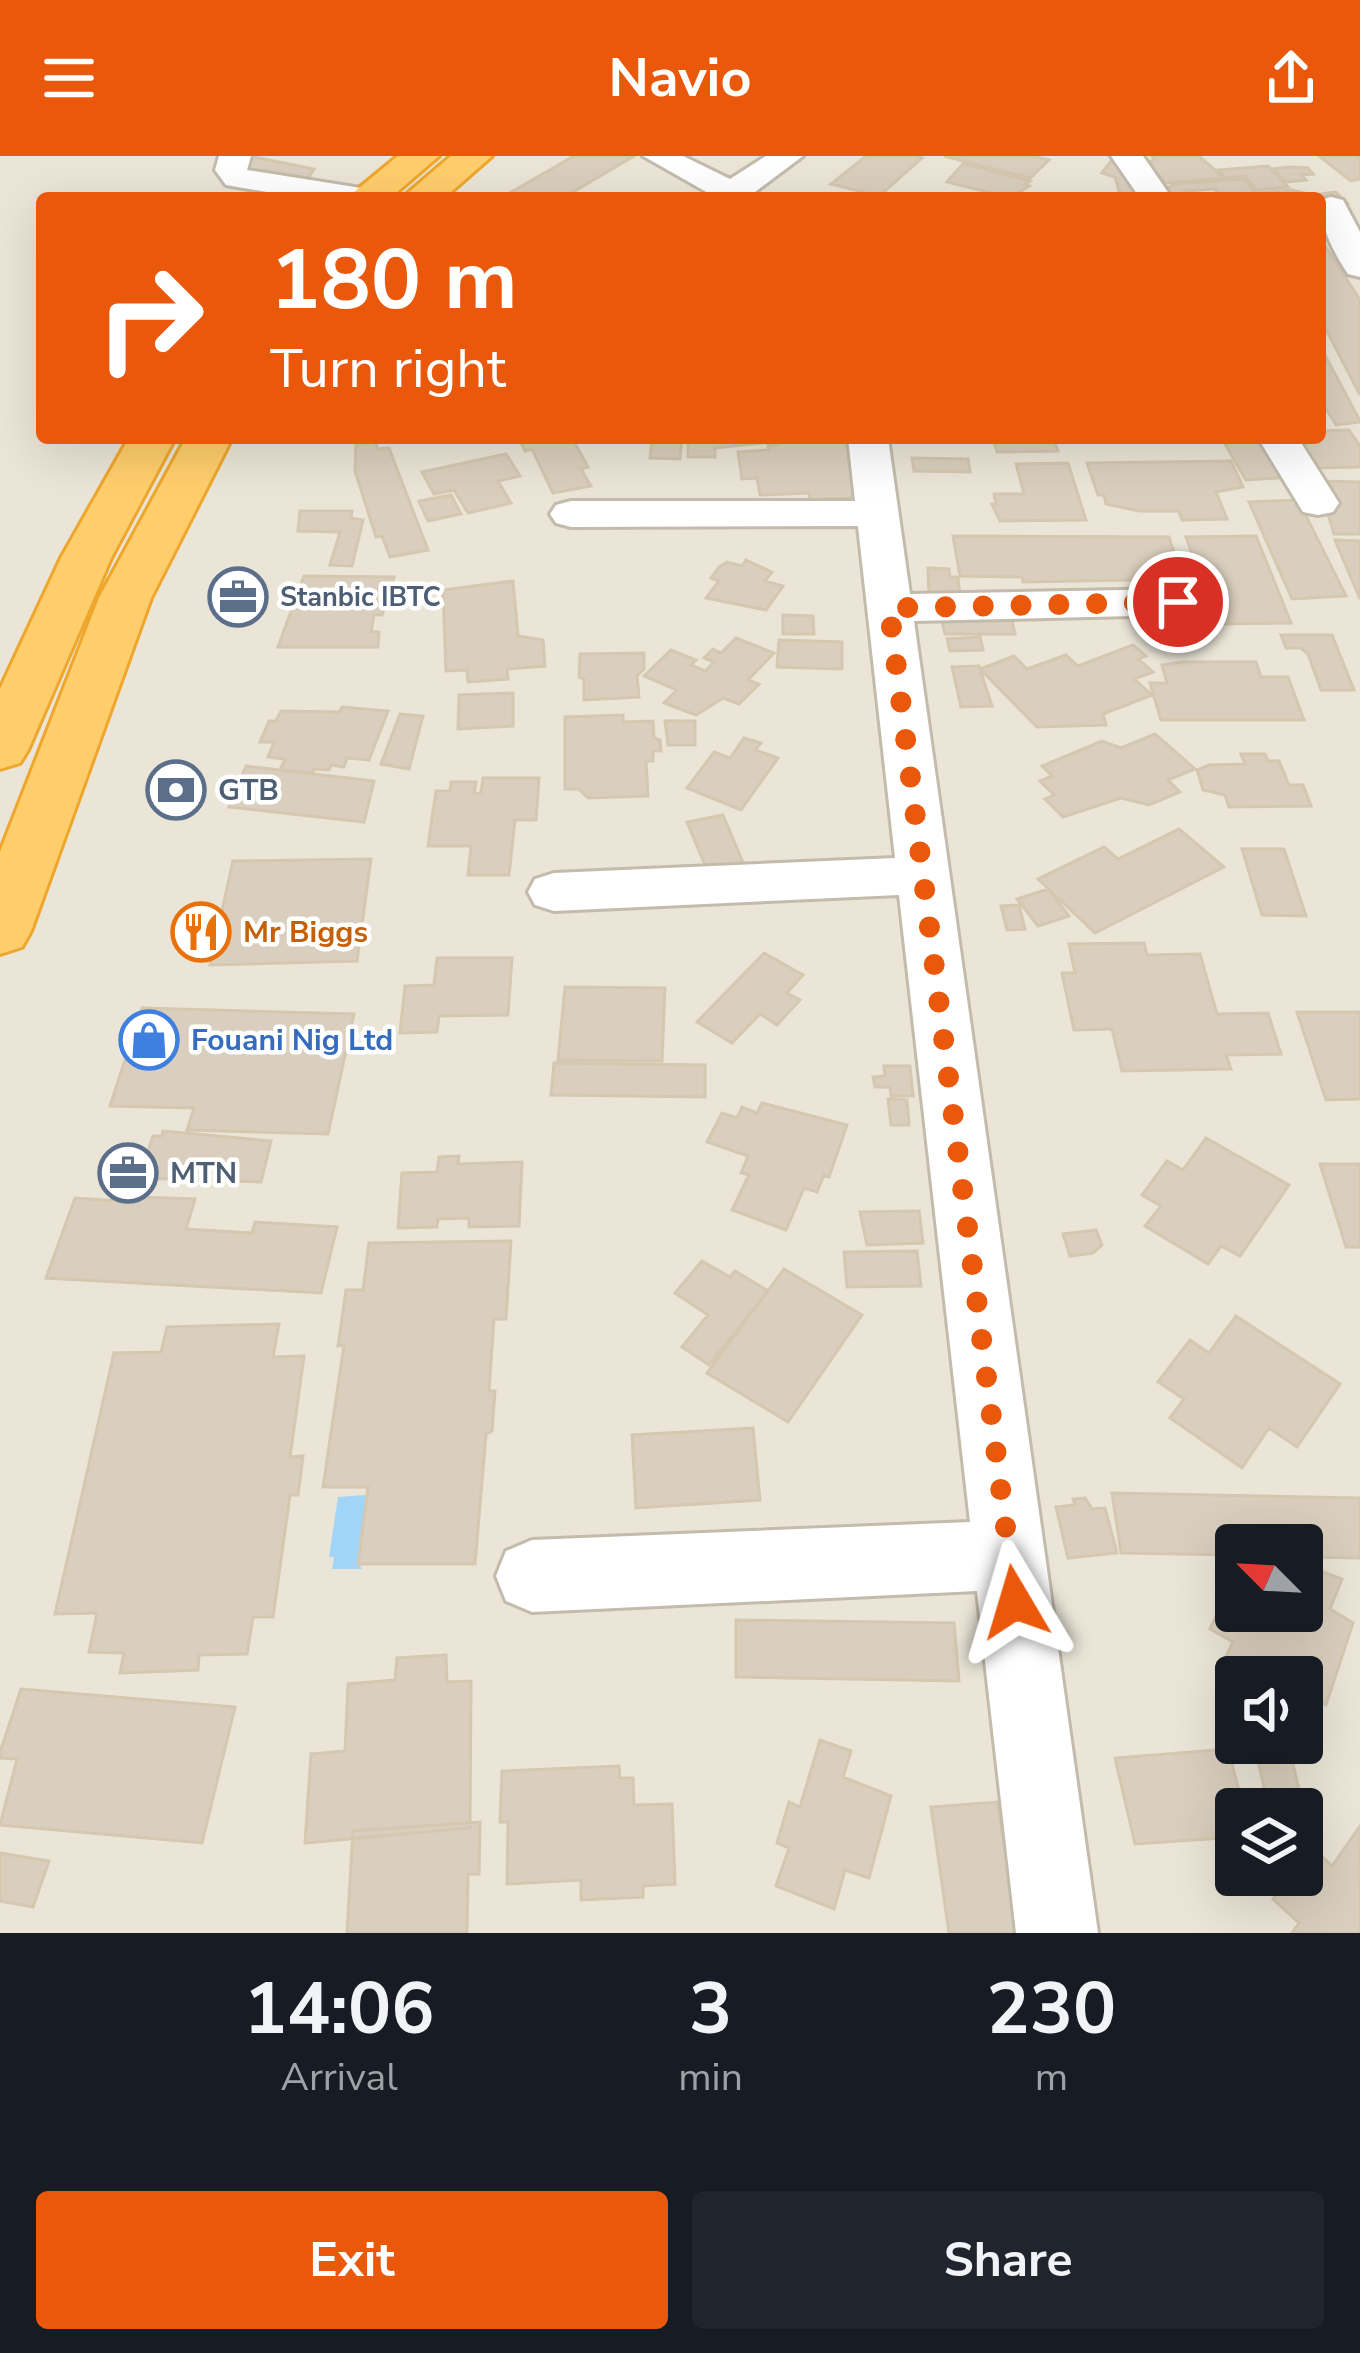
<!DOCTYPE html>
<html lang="en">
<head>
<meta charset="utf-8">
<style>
  :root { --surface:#171b24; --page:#20242c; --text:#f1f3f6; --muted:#9ea1a6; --accent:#ea580c }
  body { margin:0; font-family:"Nunito Sans",sans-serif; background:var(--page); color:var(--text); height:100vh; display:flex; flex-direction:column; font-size:45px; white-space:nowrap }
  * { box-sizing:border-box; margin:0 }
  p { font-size:39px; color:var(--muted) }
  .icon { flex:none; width:66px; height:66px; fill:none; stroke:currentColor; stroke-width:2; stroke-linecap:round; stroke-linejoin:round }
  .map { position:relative; height:1777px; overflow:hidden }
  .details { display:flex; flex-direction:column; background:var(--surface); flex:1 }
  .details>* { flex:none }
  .top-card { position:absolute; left:36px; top:36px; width:1290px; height:252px; border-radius:12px; box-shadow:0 12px 48px #0002; background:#ea580c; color:#fff; overflow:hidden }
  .needle { width:78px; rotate:294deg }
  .fabs { position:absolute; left:1215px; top:1368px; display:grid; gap:24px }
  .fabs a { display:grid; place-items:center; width:108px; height:108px; border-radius:12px; background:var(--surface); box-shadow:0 12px 48px #0002; font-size:60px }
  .pin { position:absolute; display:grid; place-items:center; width:102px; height:102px; color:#fff; margin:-51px; border:6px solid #fff; border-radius:50%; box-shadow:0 3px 12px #0007 }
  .me { position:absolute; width:132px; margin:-66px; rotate:353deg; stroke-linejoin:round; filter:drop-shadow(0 0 9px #0008) }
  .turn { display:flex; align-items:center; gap:42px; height:252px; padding:0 36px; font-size:54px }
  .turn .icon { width:156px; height:156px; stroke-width:2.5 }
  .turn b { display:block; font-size:84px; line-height:102px }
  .eta { display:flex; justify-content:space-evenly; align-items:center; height:204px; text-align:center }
  .eta b { font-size:72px; font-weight:700; line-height:84px }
  .action { display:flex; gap:24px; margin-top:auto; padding:24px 36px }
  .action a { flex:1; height:138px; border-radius:12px; background:var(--accent); color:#fff; font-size:48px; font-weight:700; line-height:138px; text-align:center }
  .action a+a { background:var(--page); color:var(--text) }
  header { display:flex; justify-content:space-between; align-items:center; height:156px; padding:0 36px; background:var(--accent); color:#fff; font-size:54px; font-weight:700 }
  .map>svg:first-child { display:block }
  .residential { fill:#ebe5d7; fill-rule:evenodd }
  .water { fill:#a1d5f8 }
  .building { fill:#dacfbe; stroke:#d5c7b0; stroke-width:3 }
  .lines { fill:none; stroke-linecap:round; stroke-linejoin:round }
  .minor-casing { stroke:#c3bbab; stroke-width:6 }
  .highway-casing { stroke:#eea72c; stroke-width:6 }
  .minor { fill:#fff; fill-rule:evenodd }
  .highway { fill:#ffce6c; fill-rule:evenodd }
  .route { stroke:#ea580c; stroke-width:21; stroke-dasharray:0 37.8 }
  .labels { text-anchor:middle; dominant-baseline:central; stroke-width:9; stroke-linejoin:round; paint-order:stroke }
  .far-service-label { font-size:27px; font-weight:bold; fill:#4e5e75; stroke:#fff; text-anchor:start }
  .service-label { font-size:30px; font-weight:bold; fill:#4e5e75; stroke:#fff; text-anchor:start }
  .food-label { font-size:30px; font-weight:bold; fill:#c56008; stroke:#fff; text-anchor:start }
  .shop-label { font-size:30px; font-weight:bold; fill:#366cbe; stroke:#fff; text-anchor:start }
</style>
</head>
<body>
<header><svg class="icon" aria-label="menu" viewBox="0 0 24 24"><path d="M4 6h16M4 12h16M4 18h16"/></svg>Navio<svg class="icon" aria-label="share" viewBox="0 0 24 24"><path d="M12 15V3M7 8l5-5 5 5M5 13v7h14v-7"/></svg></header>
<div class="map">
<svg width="1360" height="1777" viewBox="0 0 1360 1777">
  <rect width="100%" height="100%" fill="#f6f3ea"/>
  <path class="residential" d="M0 0H1360V1777H0ZM42 42H1320V282H42ZM1236 1389H1302V1455H1236ZM1236 1521H1302V1587H1236ZM1236 1653H1302V1719H1236Z"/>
  <path class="water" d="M366 1339 358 1407 362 1413H332L334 1401H329L338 1341Z"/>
  <path class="building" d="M574 0H634L563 42H501Z
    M866 0H917L922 2 879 40 831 28Z
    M944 0H1032L1049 4 1030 22Z
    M1152 0H1199L1224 22 1166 27 1145 7 1155 4Z
    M1319 0H1360V23L1351 25Z
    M254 1 314 13 305 27 237 13Z
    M1111 5 1142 16 1148 42H1121L1115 21 1102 17Z
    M963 8 1030 25 1025 29 1029 30 1011 42 947 26Z
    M1268 10 1288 31 1257 34 1245 20 1226 22 1219 14Z
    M1290 11 1308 12 1313 18 1301 19 1306 24 1286 26 1272 13Z
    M1244 23 1260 42H1222L1215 33 1184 35 1183 42H1174L1165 33 1175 28Z
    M1292 34 1312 39 1336 36 1347 47 1320 50V42H1264L1259 37Z
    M1320 82 1360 144V239L1320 162Z
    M1320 190 1360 265V266L1336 269 1325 251H1320Z
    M1349 274 1360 290V311L1312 312 1299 282H1320V275Z
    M572 282 588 311 581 313 591 330 553 337 532 293 525 295 519 283Z
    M652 282H682L680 303 650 302Z
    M688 282H771V286L715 292V301H688Z
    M776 282H850L866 341 810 344 809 337 760 339 757 322 742 323 738 296 769 294 768 289H777Z
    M993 282H1053L1058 295 997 296Z
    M1271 282 1291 321 1246 324 1222 283Z
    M376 286 377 293 389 292 428 394 390 401 382 380 376 381 355 315 356 288Z
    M506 298 520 320 498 325 511 347 468 357 454 334 434 338 422 316Z
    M912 302 968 303 970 316 914 315Z
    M1231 305 1243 331 1216 336 1227 363 1182 364 1179 355H1139L1106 348 1104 339H1098L1087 307Z
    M1068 307 1086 364 1000 365 992 348H996L994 338H1024L1016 308Z
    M1318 325 1360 326V378H1334Z
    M451 339 461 358 428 365 419 345Z
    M1298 344 1346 440 1292 443 1249 346Z
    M300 355H352L351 362 363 364 352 410 330 409 340 376 298 375Z
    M953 380 1169 381 1182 423 1023 426 1022 421 960 420Z
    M1256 380 1291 467 1217 468 1186 381Z
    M1335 384 1360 385V443Z
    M746 404 772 416 765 425 783 430 766 454 706 442 719 425 711 422 719 411 727 406 742 410Z
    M928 412 949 413 950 421H958L960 441 929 439Z
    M304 420 394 421 382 459H374L371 476H379L378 491H278Z
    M513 425 518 480 543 484 545 510 507 513 508 523 468 526 467 514 446 515 443 434Z
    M783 459 813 460 814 478H783Z
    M1011 461 1015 478H945L942 465Z
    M1281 479H1332L1354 534H1321L1308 498 1301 492H1286Z
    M980 481 983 494 950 495 947 483Z
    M736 482 774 497 748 524 759 528 739 548 723 542 696 559 664 547 677 534 644 520 671 494 696 504 691 509 705 515 714 506 704 502 713 493 721 497Z
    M779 484 842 486V513L777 511Z
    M1133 489 1146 500 1138 503 1153 516 1134 523 1152 539 1103 558 1106 569 1037 571 980 513 1014 500 1027 513 1066 499 1078 510Z
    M644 497V513L637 520 639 541 584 544V523L579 521 580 498Z
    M1182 506H1256L1261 521H1288L1304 564H1161L1150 527H1167L1162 509Z
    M979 510 992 550 961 551 952 511Z
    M513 537V570L458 573 459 539Z
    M342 551 388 555 369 604 347 602 344 611 331 609 329 614 314 613 313 617 280 614 285 603 268 601 274 586H260L269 565H276L281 555 339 556Z
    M400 558 423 560 409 613 381 608Z
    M623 559V566L653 565 654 582 660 584 661 595H653V605H646L648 640 588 642 579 633H565V561Z
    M665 565H695V589H668Z
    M1155 578 1195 613 1168 624 1180 636 1149 649 1121 642 1063 661 1045 643 1054 639 1040 625 1052 620 1042 610 1102 585 1121 592Z
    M744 582 761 587 755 594 778 602 741 654 687 632 714 596 730 602Z
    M1241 598H1265L1268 605H1279L1289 629H1303L1311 650 1229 651 1225 639 1203 634 1197 614 1209 609 1245 608Z
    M246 610 374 625 364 666 229 651Z
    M483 622H539L536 664H515L509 719H468L471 690H428L436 635H450L451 626H476L474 638 481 637Z
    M723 659 744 709 708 716 687 666Z
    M1179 673 1224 711 1095 777 1038 723 1104 691 1118 703Z
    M1242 693H1284L1306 760 1262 759Z
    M371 703 357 805 210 809 233 705Z
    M1048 733 1069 760 1038 770 1017 743Z
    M1019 749 1025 773 1007 774 1001 750Z
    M1144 787 1147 799 1200 798 1217 858 1268 857 1281 898 1226 899 1231 913 1122 915 1112 873 1074 874 1062 817H1075L1069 788Z
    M764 797 803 819 787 837 800 844 777 869 760 858 732 887 697 866Z
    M437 802H512L508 859 439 860 437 876 400 877 405 830 434 829Z
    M565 831 665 832 662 905 558 904Z
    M142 852 354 858 328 978 187 974 194 952 110 950Z
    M1297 856H1360V943L1326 944Z
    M554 907 705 909V941L551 939Z
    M884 910H910L913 940H891L890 931H875L873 921 885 920Z
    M888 943 907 944 909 969H891Z
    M762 947 847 969 829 1021 824 1019 817 1036 804 1032 786 1074 732 1054 749 1019 741 1017 748 1000 707 986 722 957 737 962 742 951 757 957Z
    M163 975 271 985 261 1026 139 1022 153 980H162Z
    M1206 982 1289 1029 1240 1100 1221 1090 1208 1108 1145 1070 1161 1050 1142 1039 1167 1005 1183 1014Z
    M459 1000 458 1008 522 1006 519 1070 469 1071V1062L438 1063 437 1071 398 1072 402 1017 437 1016 439 1001Z
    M1320 1008H1360V1091H1346Z
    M137 1041 195 1043 186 1073 252 1077 255 1066 337 1071 321 1137 46 1122 75 1042 133 1046Z
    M919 1055 923 1087 867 1089 860 1056Z
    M1096 1074 1102 1089 1093 1097 1070 1100 1063 1078Z
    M511 1085 506 1163H494L489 1235H495L492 1275 486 1278 475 1408H358L368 1331H323L344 1189 338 1190 346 1134H363L369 1087Z
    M917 1095 921 1130 847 1131 844 1096Z
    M702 1105 730 1121 735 1115 768 1135 709 1209 682 1191 708 1159 675 1137Z
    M784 1113 862 1159 788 1266 707 1217Z
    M1236 1160 1340 1228 1297 1291 1269 1272 1242 1312 1170 1262 1184 1243 1158 1226 1190 1184 1209 1197Z
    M279 1168 273 1201 304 1200 290 1301 303 1300 298 1339H290L273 1461H253L247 1498 199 1499 198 1514 120 1517 124 1497 89 1496 97 1457 55 1458 114 1197 161 1196 167 1171Z
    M753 1272 760 1344 636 1352 632 1279Z
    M1112 1337 1360 1342V1402L1302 1401V1389H1236V1399L1121 1397Z
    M1085 1342 1092 1353 1105 1352 1117 1397 1068 1402 1056 1351 1075 1349 1073 1343Z
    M1302 1408 1342 1423 1330 1453 1353 1467 1326 1549 1302 1534V1521H1236V1526L1219 1515 1233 1486 1210 1473 1236 1419V1455H1302Z
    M736 1464 954 1467 959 1525 736 1521Z
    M446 1499 447 1526 471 1525 470 1672 305 1687 311 1598 345 1595 348 1528 395 1524 397 1502Z
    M21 1533 235 1551 202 1687 0 1669 17 1603 0 1602V1596Z
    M820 1584 851 1595 843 1621 891 1640 869 1722 845 1714 834 1753 776 1730 789 1692 777 1687 789 1646 800 1651Z
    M1228 1593 1244 1653H1236V1681L1135 1688 1115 1602Z
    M1290 1596 1299 1633 1265 1635 1256 1597Z
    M619 1610 620 1622H633L634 1649 672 1648 675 1728 643 1730V1741L581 1744V1724L507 1728 508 1666H500L502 1615Z
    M997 1646 1019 1777H949L931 1651Z
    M480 1666 479 1718H468L467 1777H347L353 1675Z
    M1360 1670V1777H1292L1299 1767 1273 1743 1290 1719H1302V1702L1311 1690 1332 1710Z
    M0 1697 49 1705 33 1751 0 1745Z"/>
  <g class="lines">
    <g class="minor-casing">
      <path id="minor" d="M219 0H251L247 14 361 32 377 42H301L226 29 215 14Z
        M643 0H683L730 23 766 0H803L755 36 758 42H717Z
        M1111 0H1143L1172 42H1140Z
        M1331 41 1343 44 1360 76V121L1348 118C1333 96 1320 70 1320 44Z
        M848 282H888L910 438 1177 433 1193 437 1199 446 1193 455 1177 459 914 465 1098 1777H1016L977 1435 532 1456 506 1445 496 1420 506 1395 532 1384 970 1366 899 739 554 755 535 749 528 736 535 723 554 717 895 702 858 370 571 371 556 367 550 358 556 349 571 345H855Z
        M1258 282H1298L1339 347 1333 356 1318 359 1303 356Z"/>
    </g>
    <g class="highway-casing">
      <path id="highway" d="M398 0H439L390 42H347Z
        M451 0H492L444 42H402Z
        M129 282H175L111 402 28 594 20 607 0 613V533L61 402Z
        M186 282H232L151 442 31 775 22 791 0 798V696L99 442Z"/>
    </g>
    <use href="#minor" class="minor"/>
    <use href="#highway" class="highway"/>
  </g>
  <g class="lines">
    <path class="route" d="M1015 1446 889 452 1178 446"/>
  </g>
  <defs>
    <g id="office-ring" transform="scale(3)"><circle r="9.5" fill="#fff" stroke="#5c6f8a" stroke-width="1.5"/><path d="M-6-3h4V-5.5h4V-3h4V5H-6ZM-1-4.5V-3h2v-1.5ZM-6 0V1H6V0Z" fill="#5c6f8a"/></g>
    <g id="bank-ring" transform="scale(3)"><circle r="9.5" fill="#fff" stroke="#5c6f8a" stroke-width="1.5"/><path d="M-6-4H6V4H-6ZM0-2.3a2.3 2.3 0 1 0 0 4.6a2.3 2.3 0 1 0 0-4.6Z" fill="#5c6f8a"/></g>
    <g id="restaurant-ring" transform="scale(3)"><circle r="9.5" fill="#fff" stroke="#e8710a" stroke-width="1.5"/><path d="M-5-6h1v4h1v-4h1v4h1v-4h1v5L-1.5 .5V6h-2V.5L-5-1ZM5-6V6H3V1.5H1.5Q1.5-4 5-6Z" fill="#e8710a"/></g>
    <g id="shop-ring" transform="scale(3)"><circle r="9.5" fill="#fff" stroke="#3f7fe0" stroke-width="1.5"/><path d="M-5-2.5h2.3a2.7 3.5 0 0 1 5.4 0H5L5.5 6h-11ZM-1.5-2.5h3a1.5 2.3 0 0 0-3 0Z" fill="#3f7fe0"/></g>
  </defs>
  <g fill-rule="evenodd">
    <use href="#office-ring" x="238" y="441"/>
    <use href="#bank-ring" x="176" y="634"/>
    <use href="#restaurant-ring" x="201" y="776"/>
    <use href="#shop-ring" x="149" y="884"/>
    <use href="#office-ring" x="128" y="1017"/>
  </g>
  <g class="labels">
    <g class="far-service-label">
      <text x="280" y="441">Stanbic IBTC</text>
    </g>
    <g class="service-label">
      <text x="218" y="634">GTB</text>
      <text x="170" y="1017">MTN</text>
    </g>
    <g class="food-label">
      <text x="243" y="776">Mr Biggs</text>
    </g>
    <g class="shop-label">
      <text x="191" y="884">Fouani Nig Ltd</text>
    </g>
  </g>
</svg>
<div class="fabs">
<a><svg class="needle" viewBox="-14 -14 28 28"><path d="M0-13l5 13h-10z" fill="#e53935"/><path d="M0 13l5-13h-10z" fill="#9ea1a6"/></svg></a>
<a><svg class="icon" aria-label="sound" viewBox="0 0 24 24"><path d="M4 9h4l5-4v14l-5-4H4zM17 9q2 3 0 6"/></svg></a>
<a><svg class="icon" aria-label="layers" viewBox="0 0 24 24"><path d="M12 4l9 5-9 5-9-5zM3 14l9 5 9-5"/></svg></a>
</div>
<div class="pin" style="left:1178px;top:446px;background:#d93025"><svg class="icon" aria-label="arrive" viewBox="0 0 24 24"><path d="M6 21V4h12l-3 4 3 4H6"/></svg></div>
<svg class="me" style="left:1015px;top:1446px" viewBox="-20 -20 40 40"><path d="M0-17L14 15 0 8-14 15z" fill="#ea580c" stroke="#fff" stroke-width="4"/></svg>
<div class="top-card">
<div class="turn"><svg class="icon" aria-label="right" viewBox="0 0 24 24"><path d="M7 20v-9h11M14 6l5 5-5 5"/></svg><div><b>180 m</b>Turn right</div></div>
</div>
</div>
<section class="details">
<div class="eta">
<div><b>14:06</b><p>Arrival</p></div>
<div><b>3</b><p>min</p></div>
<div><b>230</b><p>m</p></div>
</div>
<div class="action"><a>Exit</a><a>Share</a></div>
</section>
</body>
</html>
